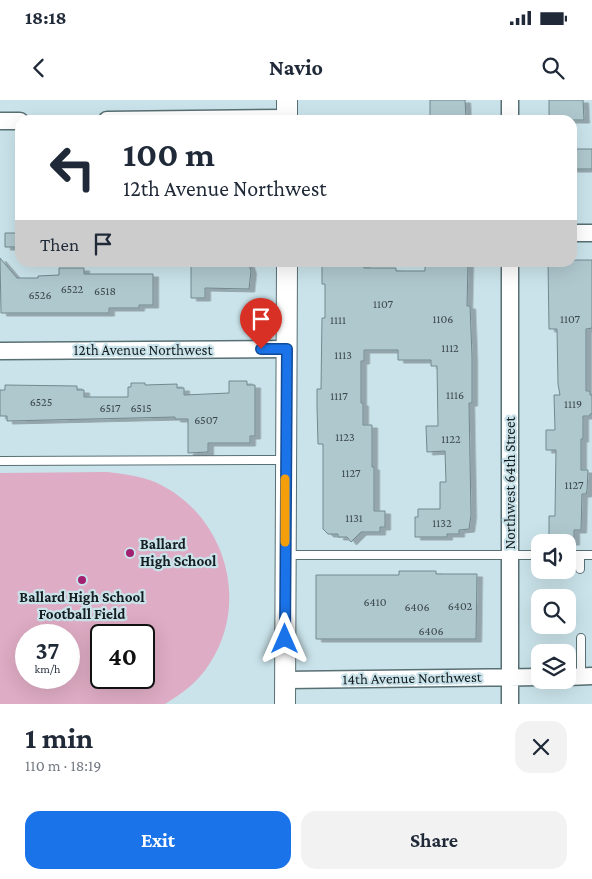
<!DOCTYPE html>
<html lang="en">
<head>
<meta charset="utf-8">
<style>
  :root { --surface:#fff; --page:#f2f2f3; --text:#1f2937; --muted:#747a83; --accent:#1a73e8 }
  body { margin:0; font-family:"Crimson Pro",serif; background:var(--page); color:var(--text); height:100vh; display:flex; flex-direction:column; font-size:19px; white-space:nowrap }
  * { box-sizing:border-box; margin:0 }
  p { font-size:16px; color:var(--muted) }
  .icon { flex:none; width:28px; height:28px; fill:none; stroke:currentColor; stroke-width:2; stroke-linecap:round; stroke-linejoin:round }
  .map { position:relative; height:604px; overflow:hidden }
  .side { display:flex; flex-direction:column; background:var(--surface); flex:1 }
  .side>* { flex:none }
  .top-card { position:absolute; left:15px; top:15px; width:562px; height:152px; border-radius:15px; box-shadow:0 5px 20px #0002; background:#fff; color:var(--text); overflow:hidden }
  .tools { position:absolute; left:531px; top:434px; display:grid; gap:10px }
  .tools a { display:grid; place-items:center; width:45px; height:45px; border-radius:10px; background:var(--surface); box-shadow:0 5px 20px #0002; font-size:25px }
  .speed { position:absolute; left:15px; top:524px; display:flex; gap:10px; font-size:25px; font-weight:700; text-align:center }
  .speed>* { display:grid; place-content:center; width:65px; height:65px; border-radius:50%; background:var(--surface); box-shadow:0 5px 20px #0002; line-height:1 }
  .speed small { font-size:12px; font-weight:400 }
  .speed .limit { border:2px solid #111; border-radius:8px; background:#fff; color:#111 }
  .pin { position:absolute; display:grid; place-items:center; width:42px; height:42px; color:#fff; margin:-51px -21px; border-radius:50% 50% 50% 0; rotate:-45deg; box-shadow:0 0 5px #0007 }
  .pin .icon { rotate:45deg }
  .me { position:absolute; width:55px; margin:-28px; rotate:0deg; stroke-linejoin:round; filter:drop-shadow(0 0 4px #0008) }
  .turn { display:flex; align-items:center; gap:18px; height:105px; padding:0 25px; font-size:22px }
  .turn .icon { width:65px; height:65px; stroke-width:2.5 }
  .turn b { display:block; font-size:35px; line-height:42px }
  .then { display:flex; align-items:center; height:48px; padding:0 25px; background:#0003; gap:10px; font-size:19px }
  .round { display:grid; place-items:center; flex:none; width:52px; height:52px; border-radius:15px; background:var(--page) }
  .head { display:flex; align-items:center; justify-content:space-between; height:85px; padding:0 25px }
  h1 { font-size:30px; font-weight:700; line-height:38px }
  .primary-button { display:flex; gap:10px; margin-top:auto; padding:10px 25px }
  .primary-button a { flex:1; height:58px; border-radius:15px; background:var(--accent); color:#fff; font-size:20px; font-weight:700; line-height:58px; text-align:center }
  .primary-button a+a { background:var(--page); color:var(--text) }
  .status { display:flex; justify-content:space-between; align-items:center; height:35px; padding:0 25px; background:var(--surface); direction:ltr }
  .status svg { height:14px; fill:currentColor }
  header { display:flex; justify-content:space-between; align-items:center; height:65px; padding:0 25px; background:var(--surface); font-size:22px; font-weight:700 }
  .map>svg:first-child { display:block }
  .green { fill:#deacc4; fill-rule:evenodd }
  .building { fill:#afc8ce; stroke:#71888e; filter:url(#shadow) }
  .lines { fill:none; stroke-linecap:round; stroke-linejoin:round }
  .service-casing { stroke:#586f74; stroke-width:10 }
  .minor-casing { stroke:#586f74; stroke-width:19 }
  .tertiary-casing { stroke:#586f74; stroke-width:22 }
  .service { stroke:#fff; stroke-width:8 }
  .minor { stroke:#fff; stroke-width:16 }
  .tertiary { stroke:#fff; stroke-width:20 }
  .route-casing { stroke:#114b97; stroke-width:12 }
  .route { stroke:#1a73e8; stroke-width:9 }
  .slow { stroke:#f59e0b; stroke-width:9 }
  .poi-dot { fill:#a22070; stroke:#cae3ea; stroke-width:2 }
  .labels { text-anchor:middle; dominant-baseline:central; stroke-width:4.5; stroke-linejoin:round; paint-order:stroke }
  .number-label { font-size:12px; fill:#3b484b }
  .street-label { font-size:15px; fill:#141d1f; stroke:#cae3ea }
  .poi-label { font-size:15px; font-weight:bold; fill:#141d1f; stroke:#cae3ea; text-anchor:start }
</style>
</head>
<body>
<div class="status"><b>18:18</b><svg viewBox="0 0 49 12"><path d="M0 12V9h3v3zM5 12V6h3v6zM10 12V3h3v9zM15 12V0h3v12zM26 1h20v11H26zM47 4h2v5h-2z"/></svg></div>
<header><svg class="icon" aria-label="back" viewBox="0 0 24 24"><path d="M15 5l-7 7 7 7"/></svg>Navio<svg class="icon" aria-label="search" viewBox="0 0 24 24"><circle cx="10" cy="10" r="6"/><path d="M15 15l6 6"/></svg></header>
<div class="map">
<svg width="592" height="604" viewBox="0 0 592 604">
  <defs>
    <filter id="shadow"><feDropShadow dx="5.5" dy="3" stdDeviation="0" flood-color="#0004"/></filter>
  </defs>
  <rect width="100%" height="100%" fill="#cae3ea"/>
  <path class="green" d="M107 372C124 374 140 376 155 382 224 413 251 500 210 563 199 581 183 593 165 604H0V373ZM26 535H69V578H26ZM101 535H144V578H101Z"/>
  <path class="building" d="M430 0H465L466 19 430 20Z
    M549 0H583L584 20H549Z
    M572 49H592V69H572Z
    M5 133H19L20 147H5Z
    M0 158 17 178H38V176L59 175V168H84V174H153V205H139V208H109V213H1Z
    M572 160H592V228L586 229V291H590V295H592V314H590V316H583V339H581V370H588L587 390 586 394H582L581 430H574V442H549V416H555L556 350H546V330H555L554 295H560L558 284 557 229H549L548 162H572Z
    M191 162H248L251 171 249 189 205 188V198H191Z
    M322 162H364V168H396V171H425V162L468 163 467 206H470L472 256V303H469L471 415 469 429 459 430V434H447V437H415V417H418V409H440V382H446L445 351 427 352 426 326H438L437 266H431V260H398V250H364V261H361V303H363V325H372V367H374V411H385V427H380V432H361L351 442 347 437H338V434H328L323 429V344H318L317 306V289H321L322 218H325V184H322Z
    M229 281H247V285H255V336H250V343H208V352L188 353V319H175V317L7 321V316H0V290H5V285L77 286V290H84V297H128V287H131V283H145V285L177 284V288H184V295L229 293Z
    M399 471H436V474H477L476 539H316V475H399Z"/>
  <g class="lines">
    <g class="service-casing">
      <path id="service" d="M0 361 285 360
        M287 455H540
        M568 455H592
        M580 455V469
        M581 538V576"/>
    </g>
    <g class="minor-casing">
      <path id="minor" d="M107 20 287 18
        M510 20V0
        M0 21H20
        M572 133H592
        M510 162V604
        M0 251 287 249
        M568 577 592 576
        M285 580 540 577"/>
    </g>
    <g class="tertiary-casing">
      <path id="tertiary" d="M287 0V20
        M285 604 287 162"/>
    </g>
    <use href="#service" class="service"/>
    <use href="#minor" class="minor"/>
    <use href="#tertiary" class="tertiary"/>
  </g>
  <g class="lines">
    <g class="route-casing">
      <path id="route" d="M261 249H287L285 539"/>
    </g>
    <use href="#route" class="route"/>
    <path class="slow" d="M285 442V379"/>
  </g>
  <g class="poi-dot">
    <circle cx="130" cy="453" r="5"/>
    <circle cx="82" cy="480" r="5"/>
  </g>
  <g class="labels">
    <g class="number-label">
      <text x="72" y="189">6522</text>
      <text x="105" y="191">6518</text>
      <text x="40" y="195">6526</text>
      <text x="383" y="204">1107</text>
      <text x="443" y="219">1106</text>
      <text x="570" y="219">1107</text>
      <text x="338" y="220">1111</text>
      <text x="450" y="248">1112</text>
      <text x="343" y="255">1113</text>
      <text x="455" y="295">1116</text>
      <text x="339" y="296">1117</text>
      <text x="41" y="302">6525</text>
      <text x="573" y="304">1119</text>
      <text x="110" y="308">6517</text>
      <text x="141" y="308">6515</text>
      <text x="206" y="320">6507</text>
      <text x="345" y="337">1123</text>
      <text x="451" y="339">1122</text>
      <text x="351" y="373">1127</text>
      <text x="574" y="385">1127</text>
      <text x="354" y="418">1131</text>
      <text x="442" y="423">1132</text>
      <text x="375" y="502">6410</text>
      <text x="460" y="506">6402</text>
      <text x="417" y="507">6406</text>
      <text x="431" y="531">6406</text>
    </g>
    <g class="street-label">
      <text x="143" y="250">12th Avenue Northwest</text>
      <text transform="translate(510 383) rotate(-90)">Northwest 64th Street</text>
      <text transform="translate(412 578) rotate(-1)">14th Avenue Northwest</text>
    </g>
    <g class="poi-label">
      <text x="140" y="444">Ballard<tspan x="140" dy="17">High School</tspan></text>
      <text x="82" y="497" text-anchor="middle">Ballard High School<tspan x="82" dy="17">Football Field</tspan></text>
    </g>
  </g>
</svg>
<div class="tools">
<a><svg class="icon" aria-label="sound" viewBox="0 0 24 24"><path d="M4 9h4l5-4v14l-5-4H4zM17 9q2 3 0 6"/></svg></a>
<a><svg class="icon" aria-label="search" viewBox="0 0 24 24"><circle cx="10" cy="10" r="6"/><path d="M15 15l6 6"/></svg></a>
<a><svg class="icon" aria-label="layers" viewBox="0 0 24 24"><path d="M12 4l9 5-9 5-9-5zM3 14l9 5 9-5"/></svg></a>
</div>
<div class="speed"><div>37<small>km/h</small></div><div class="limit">40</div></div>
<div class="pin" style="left:261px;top:249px;background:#d93025"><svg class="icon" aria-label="arrive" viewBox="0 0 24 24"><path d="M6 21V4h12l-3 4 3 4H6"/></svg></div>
<svg class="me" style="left:285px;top:539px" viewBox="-20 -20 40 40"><path d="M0-17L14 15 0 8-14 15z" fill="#1a73e8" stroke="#fff" stroke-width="4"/></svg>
<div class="top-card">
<div class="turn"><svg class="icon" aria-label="left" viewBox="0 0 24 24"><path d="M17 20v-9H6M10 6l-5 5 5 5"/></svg><div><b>100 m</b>12th Avenue Northwest</div></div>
<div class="then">Then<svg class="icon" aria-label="arrive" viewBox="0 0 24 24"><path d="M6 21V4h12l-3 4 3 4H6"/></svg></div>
</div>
</div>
<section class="side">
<div class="head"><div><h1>1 min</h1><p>110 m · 18:19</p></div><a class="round"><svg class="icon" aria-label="close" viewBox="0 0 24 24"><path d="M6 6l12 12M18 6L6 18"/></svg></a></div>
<div class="primary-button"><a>Exit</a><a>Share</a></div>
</section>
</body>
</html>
